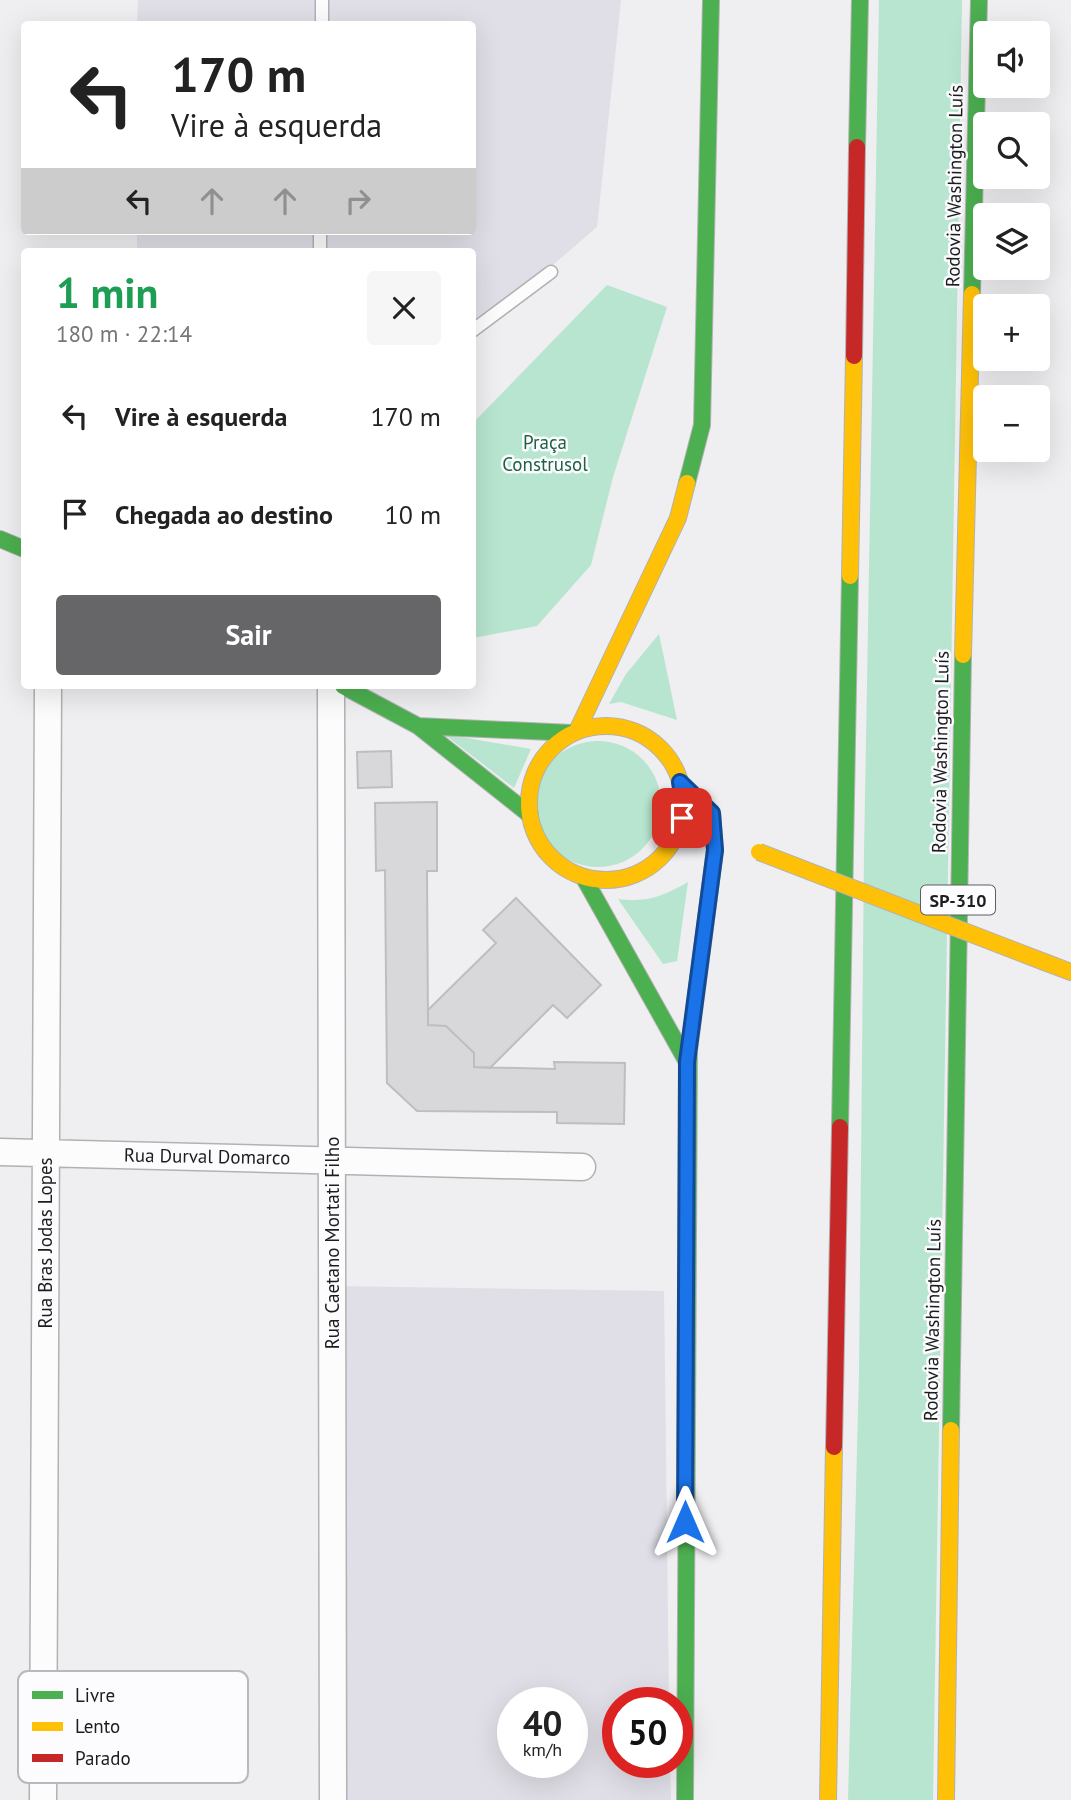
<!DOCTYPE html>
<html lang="pt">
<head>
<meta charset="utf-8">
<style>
  :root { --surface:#fff; --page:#f6f6f6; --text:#222; --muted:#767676; --accent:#666567 }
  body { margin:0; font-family:"PT Sans",sans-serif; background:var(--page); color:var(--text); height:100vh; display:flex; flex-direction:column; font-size:26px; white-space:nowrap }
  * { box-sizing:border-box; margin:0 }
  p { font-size:23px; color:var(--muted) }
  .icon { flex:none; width:38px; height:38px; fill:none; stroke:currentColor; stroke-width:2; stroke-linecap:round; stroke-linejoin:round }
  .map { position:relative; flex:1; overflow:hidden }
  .sheet { position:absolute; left:21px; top:248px; width:455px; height:441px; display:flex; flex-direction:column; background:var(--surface); border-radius:7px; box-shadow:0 7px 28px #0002 }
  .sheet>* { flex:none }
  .guide { position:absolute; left:21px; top:21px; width:455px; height:214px; border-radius:7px; box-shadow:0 7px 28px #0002; background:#fff; color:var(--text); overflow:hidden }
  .fabs { position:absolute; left:973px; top:21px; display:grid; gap:14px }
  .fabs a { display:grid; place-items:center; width:77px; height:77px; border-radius:7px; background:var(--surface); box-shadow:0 7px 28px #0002; font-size:35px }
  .speed { position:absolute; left:497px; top:1687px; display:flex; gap:14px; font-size:35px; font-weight:700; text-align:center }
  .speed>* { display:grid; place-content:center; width:91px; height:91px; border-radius:50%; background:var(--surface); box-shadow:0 7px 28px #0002; line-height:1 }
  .speed small { font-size:18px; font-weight:400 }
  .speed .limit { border:10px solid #d22; background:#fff; color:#111 }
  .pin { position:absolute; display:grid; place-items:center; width:60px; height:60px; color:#fff; margin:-30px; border-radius:14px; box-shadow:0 4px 10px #0006 }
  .me { position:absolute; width:77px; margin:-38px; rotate:0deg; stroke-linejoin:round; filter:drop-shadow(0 0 5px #0008) }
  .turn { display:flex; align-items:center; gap:24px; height:147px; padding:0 35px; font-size:32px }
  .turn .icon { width:91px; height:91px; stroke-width:2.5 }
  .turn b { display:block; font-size:49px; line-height:60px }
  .lanes { display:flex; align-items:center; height:66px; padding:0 35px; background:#0003; justify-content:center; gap:35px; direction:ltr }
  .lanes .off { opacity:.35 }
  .round { display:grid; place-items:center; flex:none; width:74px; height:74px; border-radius:7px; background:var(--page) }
  .headline { display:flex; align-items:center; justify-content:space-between; height:119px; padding:0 35px }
  h1 { font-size:42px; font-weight:600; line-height:52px; color:#1e9e55 }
  .button { display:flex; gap:14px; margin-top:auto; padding:14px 35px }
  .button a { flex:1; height:80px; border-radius:7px; background:var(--accent); color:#fff; font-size:28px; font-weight:600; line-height:80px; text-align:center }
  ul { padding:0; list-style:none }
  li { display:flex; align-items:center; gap:21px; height:98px; padding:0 35px }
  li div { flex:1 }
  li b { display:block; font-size:26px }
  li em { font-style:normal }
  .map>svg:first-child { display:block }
  .built { fill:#e0dee6; fill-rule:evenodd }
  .green { fill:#b7e5cf }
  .building { fill:#d8d7d9; stroke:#bebdc0; stroke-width:2 }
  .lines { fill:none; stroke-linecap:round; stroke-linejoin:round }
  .lane-casing { stroke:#b2b1b3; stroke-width:15 }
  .street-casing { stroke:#b2b1b3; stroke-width:29 }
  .fast-casing { stroke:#b2b1b3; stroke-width:18 }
  .slow-casing { stroke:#b2b1b3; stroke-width:18 }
  .jam-casing { stroke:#b2b1b3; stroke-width:18 }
  .lane { stroke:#fdfcfd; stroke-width:12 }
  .street { stroke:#fdfcfd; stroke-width:26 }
  .fast { stroke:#4caf50; stroke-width:16 }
  .slow { stroke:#ffc107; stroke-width:16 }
  .jam { stroke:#c62828; stroke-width:16 }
  .slow-bridge-casing { stroke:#b2b1b3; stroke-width:18; stroke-linecap:butt }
  .slow-bridge { stroke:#ffc107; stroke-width:16 }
  .route-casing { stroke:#114b97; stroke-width:18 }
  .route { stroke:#1a73e8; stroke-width:12 }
  .labels { text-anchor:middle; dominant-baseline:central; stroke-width:5; stroke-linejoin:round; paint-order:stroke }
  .shield { fill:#fcfbfe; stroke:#5f5e60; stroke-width:2 }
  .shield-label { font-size:18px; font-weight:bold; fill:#1c1b1d }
  .street-label { font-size:19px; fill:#1c1b1d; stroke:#fcfbfe }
  .park-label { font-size:19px; fill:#1e6143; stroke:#fcfbfe }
  .key { fill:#fcfbfe; stroke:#b9b8ba; stroke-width:2 }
  .key-label { font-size:19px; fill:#1c1b1d }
</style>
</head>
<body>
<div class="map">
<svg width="1071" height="1800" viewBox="0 0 1071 1800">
  <rect width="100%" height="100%" fill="#efeef1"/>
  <path class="built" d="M138 0H621L597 227 473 334 472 252H137V231H472V24H137Z
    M333 1286 664 1291 669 1703H618V1762H670L671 1800H333ZM513 1703H572V1762H513Z"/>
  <path class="green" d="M879 0H962L933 1800H848L859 1372 864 854Z
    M607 285 667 307 613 477 591 565 537 626 473 638V423Z
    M659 634 677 720 621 702 609 704 626 674Z
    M444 734 531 749 514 788Z
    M535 804a63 63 0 1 1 126 0a63 63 0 1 1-126 0Z
    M688 882 677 961 663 964 618 899C646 903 664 896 688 882Z"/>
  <path class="building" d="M391 751 392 787 358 788 357 752Z
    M437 802V871H427L428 1025 446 1026 474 1053V1067L555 1069 554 1062 625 1063 624 1124 557 1123V1112L417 1111 387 1083 385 870 376 871 375 803Z
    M516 898 601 985 567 1018 553 1005 490 1068 474 1067V1053L446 1026 428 1025V1010L496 943 483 930Z"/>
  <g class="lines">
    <g class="lane-casing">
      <path id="lane" d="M322 24V0
        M320 252V231
        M472 331 551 272"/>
    </g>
    <g class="street-casing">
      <path id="street" d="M331 686 333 1800
        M0 1152 582 1167
        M43 1800 48 686"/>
    </g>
    <g class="fast-casing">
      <path id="fast" d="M857 147 860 0
        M972 294 979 0
        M687 483 702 425 711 0
        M0 539 24 549
        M343 686 418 726 530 815
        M418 726 572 733
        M584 878 687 1062
        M840 1127 850 576
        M951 1430 963 655
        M685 1800 689 1050"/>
    </g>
    <g class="slow-casing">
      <path id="slow" d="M850 576 854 356
        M963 655 972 294
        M529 803a77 77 0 1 1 154 0a77 77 0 1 1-154 0Z
        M577 731 678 518 687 483
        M1047 963 1071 972
        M828 1800 834 1447
        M946 1800 951 1430"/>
    </g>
    <g class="jam-casing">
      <path id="jam" d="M854 356 857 147
        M689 1050 715 850 712 813
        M834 1447 840 1127"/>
    </g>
    <use href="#lane" class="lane"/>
    <use href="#street" class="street"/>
    <use href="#fast" class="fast"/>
    <use href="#slow" class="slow"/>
    <use href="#jam" class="jam"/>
    <g class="slow-bridge-casing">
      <path id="slow-bridge" d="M759 852 1047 963"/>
    </g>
    <use href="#slow-bridge" class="slow-bridge"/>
  </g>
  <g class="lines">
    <g class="route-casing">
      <path id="route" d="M682 818 683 800 680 782 712 813 715 850 687 1062 685 1522"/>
    </g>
    <use href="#route" class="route"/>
  </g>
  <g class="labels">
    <rect class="shield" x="921" y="885.5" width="74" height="29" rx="5"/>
    <g class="shield-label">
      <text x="958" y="900">SP-310</text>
    </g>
    <g class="street-label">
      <text transform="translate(954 186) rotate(-89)">Rodovia Washington Luís</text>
      <text transform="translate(940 752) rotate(-89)">Rodovia Washington Luís</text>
      <text transform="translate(207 1156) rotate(1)">Rua Durval Domarco</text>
      <text transform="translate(45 1243) rotate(-90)">Rua Bras Jodas Lopes</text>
      <text transform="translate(332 1243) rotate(-90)">Rua Caetano Mortati Filho</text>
      <text transform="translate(932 1320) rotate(-89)">Rodovia Washington Luís</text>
    </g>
    <g class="park-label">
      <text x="545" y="442">Praça<tspan x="545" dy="22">Construsol</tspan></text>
    </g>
  </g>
  <rect x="18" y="1671" width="230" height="112" rx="10" class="key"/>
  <rect x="32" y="1691" width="31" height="8" fill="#4caf50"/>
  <rect x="32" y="1722" width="31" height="9" fill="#ffc107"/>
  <rect x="32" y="1754" width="31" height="8" fill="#c62828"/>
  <g class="key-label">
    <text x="75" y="1702">Livre</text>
    <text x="75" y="1733">Lento</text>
    <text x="75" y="1765">Parado</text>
  </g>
</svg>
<div class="fabs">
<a><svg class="icon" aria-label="sound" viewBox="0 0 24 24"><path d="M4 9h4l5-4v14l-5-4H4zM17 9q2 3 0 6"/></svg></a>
<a><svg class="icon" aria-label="search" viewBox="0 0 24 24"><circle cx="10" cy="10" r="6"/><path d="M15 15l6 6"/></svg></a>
<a><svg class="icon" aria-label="layers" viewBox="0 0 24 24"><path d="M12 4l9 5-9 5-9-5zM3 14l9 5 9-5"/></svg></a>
<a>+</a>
<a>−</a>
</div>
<div class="speed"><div>40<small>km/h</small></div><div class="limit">50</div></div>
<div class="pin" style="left:682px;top:818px;background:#d93025"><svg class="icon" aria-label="arrive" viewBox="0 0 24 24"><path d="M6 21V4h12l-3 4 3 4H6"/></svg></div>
<svg class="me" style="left:685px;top:1522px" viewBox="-20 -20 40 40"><path d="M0-17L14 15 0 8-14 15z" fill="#1a73e8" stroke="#fff" stroke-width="4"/></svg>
<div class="guide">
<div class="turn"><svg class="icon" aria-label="left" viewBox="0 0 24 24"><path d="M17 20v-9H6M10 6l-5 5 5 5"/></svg><div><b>170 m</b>Vire à esquerda</div></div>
<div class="lanes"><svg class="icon" aria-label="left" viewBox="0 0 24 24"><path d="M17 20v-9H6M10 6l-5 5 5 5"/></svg><svg class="icon off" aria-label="ahead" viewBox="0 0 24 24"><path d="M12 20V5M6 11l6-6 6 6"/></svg><svg class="icon off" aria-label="ahead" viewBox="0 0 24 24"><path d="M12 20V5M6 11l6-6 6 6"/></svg><svg class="icon off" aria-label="right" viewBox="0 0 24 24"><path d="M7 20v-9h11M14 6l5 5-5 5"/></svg></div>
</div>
<section class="sheet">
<div class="headline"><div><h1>1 min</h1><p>180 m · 22:14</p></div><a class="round"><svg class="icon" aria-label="close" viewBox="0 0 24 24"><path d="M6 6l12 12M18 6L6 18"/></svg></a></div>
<ul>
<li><svg class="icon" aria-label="left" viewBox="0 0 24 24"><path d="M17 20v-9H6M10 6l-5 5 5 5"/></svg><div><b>Vire à esquerda</b></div><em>170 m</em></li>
<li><svg class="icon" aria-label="arrive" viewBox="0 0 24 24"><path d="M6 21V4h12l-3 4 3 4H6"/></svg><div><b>Chegada ao destino</b></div><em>10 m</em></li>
</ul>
<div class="button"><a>Sair</a></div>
</section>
</div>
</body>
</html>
